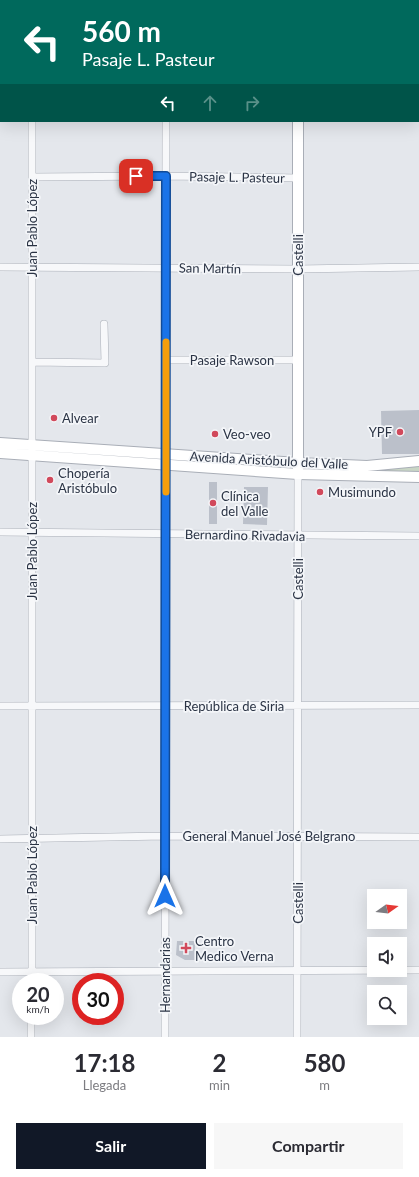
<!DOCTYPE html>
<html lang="es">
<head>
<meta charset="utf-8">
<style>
  :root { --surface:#fff; --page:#f7f7f7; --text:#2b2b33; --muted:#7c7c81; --accent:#111827 }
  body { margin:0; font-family:Lato,sans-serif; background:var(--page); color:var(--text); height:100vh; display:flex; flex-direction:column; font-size:15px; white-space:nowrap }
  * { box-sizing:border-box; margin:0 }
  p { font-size:13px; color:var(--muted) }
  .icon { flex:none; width:22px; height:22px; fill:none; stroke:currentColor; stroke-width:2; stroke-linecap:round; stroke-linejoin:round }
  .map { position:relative; height:1037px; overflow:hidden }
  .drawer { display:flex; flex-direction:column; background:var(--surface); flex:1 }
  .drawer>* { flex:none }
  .top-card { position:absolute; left:0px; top:0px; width:419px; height:122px; box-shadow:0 4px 16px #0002; background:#00695c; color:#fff; overflow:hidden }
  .needle { width:26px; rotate:76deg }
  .buttons { position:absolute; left:367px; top:889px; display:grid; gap:8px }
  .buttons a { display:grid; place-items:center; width:40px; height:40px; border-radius:0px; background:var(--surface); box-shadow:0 4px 16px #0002; font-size:20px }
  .speed { position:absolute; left:12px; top:973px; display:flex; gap:8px; font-size:20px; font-weight:700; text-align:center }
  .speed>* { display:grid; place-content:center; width:52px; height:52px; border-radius:50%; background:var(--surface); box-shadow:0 4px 16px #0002; line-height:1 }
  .speed small { font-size:10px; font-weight:400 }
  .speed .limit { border:6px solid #d22; background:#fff; color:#111 }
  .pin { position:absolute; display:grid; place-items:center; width:34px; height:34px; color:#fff; margin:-17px; border-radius:8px; box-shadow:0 2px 6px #0006 }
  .me { position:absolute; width:44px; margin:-22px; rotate:0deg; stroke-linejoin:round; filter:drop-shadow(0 0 3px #0008) }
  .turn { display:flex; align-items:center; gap:14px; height:84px; padding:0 16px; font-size:18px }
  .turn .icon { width:52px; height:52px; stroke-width:2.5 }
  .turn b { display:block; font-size:28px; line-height:34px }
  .lanes { display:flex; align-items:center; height:38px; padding:0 16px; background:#0003; justify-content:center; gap:20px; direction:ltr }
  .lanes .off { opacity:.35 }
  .eta { display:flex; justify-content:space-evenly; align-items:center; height:68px; text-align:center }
  .eta b { font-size:24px; font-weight:700; line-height:28px }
  .button { display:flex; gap:8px; margin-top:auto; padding:8px 16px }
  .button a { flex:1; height:46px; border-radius:0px; background:var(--accent); color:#fff; font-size:16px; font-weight:700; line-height:46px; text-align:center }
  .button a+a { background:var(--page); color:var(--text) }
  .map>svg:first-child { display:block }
  .green { fill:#c9d6c5 }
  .building { fill:#bbc0ca }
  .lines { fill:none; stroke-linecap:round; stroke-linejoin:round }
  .street-casing { stroke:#a9aeb7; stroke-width:8 }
  .secondary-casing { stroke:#a9aeb7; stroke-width:12 }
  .street { stroke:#f7f8fa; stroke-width:7 }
  .secondary { stroke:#fff; stroke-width:10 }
  .route-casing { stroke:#114b97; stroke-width:10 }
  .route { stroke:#1a73e8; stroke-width:7 }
  .slow { stroke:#f59e0b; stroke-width:7 }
  .poi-dot { fill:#d1495b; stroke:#f4f6f9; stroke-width:1.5 }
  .labels { text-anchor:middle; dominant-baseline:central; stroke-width:3.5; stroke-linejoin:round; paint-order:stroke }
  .street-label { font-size:13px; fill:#2b3445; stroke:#f4f6f9 }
  .poi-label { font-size:13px; fill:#2b3445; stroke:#f4f6f9; text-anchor:start }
</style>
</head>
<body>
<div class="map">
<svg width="419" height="1037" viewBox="0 0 419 1037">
  <rect width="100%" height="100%" fill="#e4e7ec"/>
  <path class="green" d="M419 464V473L359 470Z"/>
  <path class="building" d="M419 410V454H382L381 411Z
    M209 482H217V524H209Z
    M244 487H268L267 525 243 524Z
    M177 941H195V960H185L176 955Z"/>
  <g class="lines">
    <g class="street-casing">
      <path id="street" d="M33 0V1
        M167 0V1
        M0 87H1
        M418 89H419
        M32 177 166 176 298 178
        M0 267 298 269 419 267
        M166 360H298
        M32 362 105 363 104 324
        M0 532 419 536
        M0 706 419 705
        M0 839 165 836 419 837
        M0 972 419 970
        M32 982V121
        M31 1037V1016
        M165 1037 166 121
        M297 1037 298 474"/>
    </g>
    <g class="secondary-casing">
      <path id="secondary" d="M298 0V1
        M298 121V470
        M0 443 298 463 367 466 419 461
        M0 453 298 474 419 477"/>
    </g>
    <use href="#street" class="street"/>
    <use href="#secondary" class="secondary"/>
  </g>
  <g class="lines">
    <g class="route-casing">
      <path id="route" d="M136 176H166L165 896"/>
    </g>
    <use href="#route" class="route"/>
    <path class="slow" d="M166 492V342"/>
  </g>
  <g class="poi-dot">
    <circle cx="54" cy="418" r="4"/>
    <circle cx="400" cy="432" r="4"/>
    <circle cx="215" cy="434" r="4"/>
    <circle cx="50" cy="480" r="4"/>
    <circle cx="320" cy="492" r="4"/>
    <circle cx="213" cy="503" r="4"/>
    <path d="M184 942h4v4h4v4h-4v4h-4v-4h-4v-4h4z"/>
  </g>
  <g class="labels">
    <g class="street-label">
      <text transform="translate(237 177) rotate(1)">Pasaje L. Pasteur</text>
      <text transform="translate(32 228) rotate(-90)">Juan Pablo López</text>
      <text transform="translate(298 255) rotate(-90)">Castelli</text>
      <text transform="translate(210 268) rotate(1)">San Martín</text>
      <text x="232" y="360">Pasaje Rawson</text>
      <text transform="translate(269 460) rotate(3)">Avenida Aristóbulo del Valle</text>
      <text transform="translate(245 535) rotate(1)">Bernardino Rivadavia</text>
      <text transform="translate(32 551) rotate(-90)">Juan Pablo López</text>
      <text transform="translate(298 579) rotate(-90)">Castelli</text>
      <text x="234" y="706">República de Siria</text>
      <text x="269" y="836">General Manuel José Belgrano</text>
      <text transform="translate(32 875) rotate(-90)">Juan Pablo López</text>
      <text transform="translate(298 903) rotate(-90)">Castelli</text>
      <text transform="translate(165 975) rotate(-90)">Hernandarias</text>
    </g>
    <g class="poi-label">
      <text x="62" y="418">Alvear</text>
      <text x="392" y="432" text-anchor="end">YPF</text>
      <text x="223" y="434">Veo-veo</text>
      <text x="58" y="473">Chopería<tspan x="58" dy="15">Aristóbulo</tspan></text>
      <text x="328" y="492">Musimundo</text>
      <text x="221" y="496">Clínica<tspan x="221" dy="15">del Valle</tspan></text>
      <text x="195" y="941">Centro<tspan x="195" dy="15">Medico Verna</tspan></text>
    </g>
  </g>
</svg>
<div class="buttons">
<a><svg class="needle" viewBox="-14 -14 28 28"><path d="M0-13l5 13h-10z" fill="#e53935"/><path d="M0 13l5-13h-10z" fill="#7c7c81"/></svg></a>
<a><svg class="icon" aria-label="sound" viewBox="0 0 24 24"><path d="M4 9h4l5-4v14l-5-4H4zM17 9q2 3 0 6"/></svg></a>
<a><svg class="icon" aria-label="search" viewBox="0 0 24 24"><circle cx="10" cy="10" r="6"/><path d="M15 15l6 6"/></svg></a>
</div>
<div class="speed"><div>20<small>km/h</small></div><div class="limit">30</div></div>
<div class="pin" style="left:136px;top:176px;background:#d93025"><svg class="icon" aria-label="arrive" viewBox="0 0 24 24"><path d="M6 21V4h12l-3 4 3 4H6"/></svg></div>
<svg class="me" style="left:165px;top:896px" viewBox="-20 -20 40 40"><path d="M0-17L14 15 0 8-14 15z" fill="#1a73e8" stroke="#fff" stroke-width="4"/></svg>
<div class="top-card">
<div class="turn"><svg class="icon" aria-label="left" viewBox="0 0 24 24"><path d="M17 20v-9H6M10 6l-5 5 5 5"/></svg><div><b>560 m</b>Pasaje L. Pasteur</div></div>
<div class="lanes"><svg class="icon" aria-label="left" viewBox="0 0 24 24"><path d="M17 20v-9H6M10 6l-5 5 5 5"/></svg><svg class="icon off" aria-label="ahead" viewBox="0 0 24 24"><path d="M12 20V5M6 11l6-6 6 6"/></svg><svg class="icon off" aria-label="right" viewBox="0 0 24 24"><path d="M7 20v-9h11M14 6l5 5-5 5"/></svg></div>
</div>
</div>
<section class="drawer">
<div class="eta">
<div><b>17:18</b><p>Llegada</p></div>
<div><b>2</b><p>min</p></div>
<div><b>580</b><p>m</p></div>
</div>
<div class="button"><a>Salir</a><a>Compartir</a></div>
</section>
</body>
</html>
